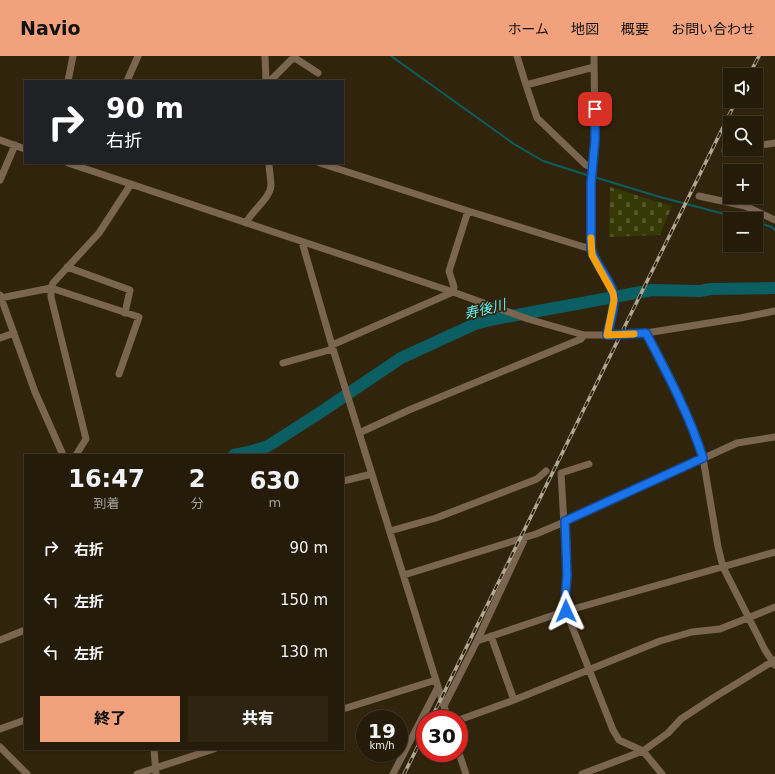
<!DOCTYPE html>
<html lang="ja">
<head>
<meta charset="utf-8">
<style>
  :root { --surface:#251b09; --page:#2d2412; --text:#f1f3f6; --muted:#a3a19c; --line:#42392a; --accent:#f1a17c }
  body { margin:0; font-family:"DejaVu Sans","Noto Sans JP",sans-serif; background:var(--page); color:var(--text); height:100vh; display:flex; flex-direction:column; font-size:15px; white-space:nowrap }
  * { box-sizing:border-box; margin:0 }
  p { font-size:13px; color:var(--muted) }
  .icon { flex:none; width:22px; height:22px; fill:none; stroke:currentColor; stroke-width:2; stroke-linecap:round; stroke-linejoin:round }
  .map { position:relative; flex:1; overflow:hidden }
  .sheet { position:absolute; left:24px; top:398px; width:320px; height:296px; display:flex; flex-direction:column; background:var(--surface); border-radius:0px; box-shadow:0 1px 3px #0004,0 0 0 1px var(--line) }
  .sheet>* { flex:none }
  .top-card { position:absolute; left:24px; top:24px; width:320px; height:84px; border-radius:0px; box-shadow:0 1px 3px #0004,0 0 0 1px var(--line); background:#202124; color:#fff; overflow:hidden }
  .fabs { position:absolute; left:723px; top:12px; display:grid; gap:8px }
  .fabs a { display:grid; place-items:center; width:40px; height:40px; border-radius:0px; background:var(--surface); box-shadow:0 1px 3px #0004,0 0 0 1px var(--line); font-size:20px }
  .speed { position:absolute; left:356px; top:654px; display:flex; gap:8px; font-size:20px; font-weight:700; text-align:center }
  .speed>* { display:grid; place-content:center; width:52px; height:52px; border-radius:50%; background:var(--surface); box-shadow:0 1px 3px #0004,0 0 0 1px var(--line); line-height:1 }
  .speed small { font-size:10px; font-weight:400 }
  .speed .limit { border:6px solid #d22; background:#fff; color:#111 }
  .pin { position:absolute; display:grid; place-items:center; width:34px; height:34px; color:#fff; margin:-17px; border-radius:8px; box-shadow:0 2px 6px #0006 }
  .me { position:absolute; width:44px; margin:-22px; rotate:359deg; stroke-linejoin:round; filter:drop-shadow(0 0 3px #0008) }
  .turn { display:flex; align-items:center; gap:14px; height:84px; padding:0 16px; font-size:18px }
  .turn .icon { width:52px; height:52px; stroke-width:2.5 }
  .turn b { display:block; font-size:28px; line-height:34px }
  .eta { display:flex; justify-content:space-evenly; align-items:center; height:68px; text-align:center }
  .eta b { font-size:24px; font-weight:800; line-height:28px }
  .cta { display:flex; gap:8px; margin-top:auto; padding:8px 16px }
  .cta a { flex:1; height:46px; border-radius:0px; background:var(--accent); color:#111; font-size:16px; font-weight:800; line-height:46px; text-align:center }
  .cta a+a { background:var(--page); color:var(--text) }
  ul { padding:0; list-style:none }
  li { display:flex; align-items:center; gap:12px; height:52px; padding:0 16px }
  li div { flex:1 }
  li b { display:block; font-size:15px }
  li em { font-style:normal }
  header { display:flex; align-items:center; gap:24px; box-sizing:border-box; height:56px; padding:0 20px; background:var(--accent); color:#111 }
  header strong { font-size:19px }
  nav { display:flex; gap:22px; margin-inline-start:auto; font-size:14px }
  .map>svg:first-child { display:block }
  .cemetery { fill:url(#cemetery-stones) }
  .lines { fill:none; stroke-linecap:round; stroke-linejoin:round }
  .stream { stroke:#0b5e61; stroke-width:2 }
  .river { stroke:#0b5e61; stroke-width:12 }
  .minor { stroke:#7a6551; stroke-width:7 }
  .rail-casing { stroke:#b1a795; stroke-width:3.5 }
  .rail { stroke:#31240c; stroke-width:2; stroke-dasharray:6; stroke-linecap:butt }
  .route-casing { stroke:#114b97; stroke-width:10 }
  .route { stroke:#1a73e8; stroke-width:7 }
  .slow { stroke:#f59e0b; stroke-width:7 }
  .labels { text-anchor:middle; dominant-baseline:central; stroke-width:3.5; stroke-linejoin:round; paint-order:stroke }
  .water-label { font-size:14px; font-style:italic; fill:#62ecf2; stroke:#31240c }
</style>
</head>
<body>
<header>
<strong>Navio</strong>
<nav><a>ホーム</a><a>地図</a><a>概要</a><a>お問い合わせ</a></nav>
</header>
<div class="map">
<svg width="775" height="718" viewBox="0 0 775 718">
  <defs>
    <pattern id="cemetery-stones" width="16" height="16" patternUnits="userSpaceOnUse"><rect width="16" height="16" fill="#353905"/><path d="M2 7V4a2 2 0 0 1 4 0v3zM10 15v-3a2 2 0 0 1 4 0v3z" fill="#535629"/></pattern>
  </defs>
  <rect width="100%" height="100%" fill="#31240c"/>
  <path class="cemetery" d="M610 131 672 150 660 179 609 181Z"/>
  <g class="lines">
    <path class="stream" d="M391 0 514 88 543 105 590 120
      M594 121 660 141 743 163
      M756 166 772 171 775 174"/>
    <path class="river" d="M234 399 249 396 268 390 318 358 401 302 475 268 495 263 652 234 700 235 711 233 775 232"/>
    <path class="minor" d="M265 0 266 25
      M517 0 526 29
      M594 0 595 84 591 128V192C595 210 615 226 614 244 614 255 610 268 607 279
      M68 25 73 0
      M127 25 138 0
      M270 25 291 4 295 2 318 17
      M0 84 25 93
      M756 90 775 87
      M725 95 737 93
      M68 107 453 236 528 263 584 279H621L646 277 740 262 775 255
      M320 107 468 155 584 191 591 192
      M592 111 586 109 537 62 526 29 594 11
      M0 124 15 89
      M699 140 745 150 775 164
      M246 167C252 154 269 144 271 130 271 123 269 114 269 107
      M302 186 333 293 448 663
      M67 211 130 234 125 257
      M0 239 35 336 63 399
      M0 242 51 232 139 261 119 318
      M646 277C667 317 689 358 703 402L718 491 723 511 765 594 775 609
      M0 282 14 277
      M332 289 453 236 454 231 449 215 468 155
      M283 307 333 293
      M359 377 409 354 581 283 584 279
      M76 399 86 383 51 241V232L53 227 99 177 131 128
      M589 408 561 417 567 519 565 544 566 555 613 674 619 684 643 695 662 718
      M343 425 372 418
      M390 475 436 462 537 423 546 415
      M404 519 536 478 569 464 737 387 775 381
      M491 580 514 644
      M0 584 25 574
      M477 585 566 555 775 496
      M444 650 477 585 525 482
      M343 653 436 624
      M459 664 514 644 660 585 692 576 720 573 775 551
      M0 673 25 664
      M0 691 27 718
      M154 693 156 718
      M459 697 466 718
      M137 718 214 693
      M393 718 438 631
      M582 718 643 695 668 677 681 663 713 642 775 604"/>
    <g class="rail-casing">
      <path id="rail" d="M749 19 759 0
        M431 663 736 45
        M404 718 425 676"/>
    </g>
    <use href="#rail" class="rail"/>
  </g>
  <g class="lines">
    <g class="route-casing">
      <path id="route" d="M566 555 565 544 567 519 565 465 703 402C689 358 667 317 646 277L607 279C610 268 614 255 614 244 614 226 595 210 591 192V128L595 84V53"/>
    </g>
    <use href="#route" class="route"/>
    <path class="slow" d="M591 182 592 199 613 237 614 244 607 279 634 278"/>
  </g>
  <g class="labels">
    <g class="water-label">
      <text transform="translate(485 253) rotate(-14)">寿後川</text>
    </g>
  </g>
</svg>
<div class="fabs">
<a><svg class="icon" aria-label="sound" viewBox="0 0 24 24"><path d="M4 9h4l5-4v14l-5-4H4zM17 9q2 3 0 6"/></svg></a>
<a><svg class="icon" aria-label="search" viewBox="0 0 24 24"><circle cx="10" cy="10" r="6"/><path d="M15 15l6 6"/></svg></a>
<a>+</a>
<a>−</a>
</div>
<div class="speed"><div>19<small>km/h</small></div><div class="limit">30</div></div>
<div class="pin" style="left:595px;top:53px;background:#d93025"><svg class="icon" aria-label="arrive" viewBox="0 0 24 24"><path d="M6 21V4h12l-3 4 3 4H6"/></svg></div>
<svg class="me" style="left:566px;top:555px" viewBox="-20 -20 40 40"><path d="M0-17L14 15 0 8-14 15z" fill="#1a73e8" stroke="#fff" stroke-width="4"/></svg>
<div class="top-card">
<div class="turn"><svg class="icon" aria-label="right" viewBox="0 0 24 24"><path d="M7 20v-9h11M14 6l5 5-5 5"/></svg><div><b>90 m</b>右折</div></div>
</div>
<section class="sheet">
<div class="eta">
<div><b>16:47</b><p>到着</p></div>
<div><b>2</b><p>分</p></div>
<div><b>630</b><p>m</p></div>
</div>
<ul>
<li><svg class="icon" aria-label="right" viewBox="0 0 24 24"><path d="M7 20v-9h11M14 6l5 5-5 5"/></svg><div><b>右折</b></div><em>90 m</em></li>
<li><svg class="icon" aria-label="left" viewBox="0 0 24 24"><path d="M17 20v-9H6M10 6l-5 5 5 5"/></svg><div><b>左折</b></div><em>150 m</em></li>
<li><svg class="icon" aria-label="left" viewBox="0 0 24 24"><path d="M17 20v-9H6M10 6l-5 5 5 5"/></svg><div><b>左折</b></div><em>130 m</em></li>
</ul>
<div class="cta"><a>終了</a><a>共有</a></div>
</section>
</div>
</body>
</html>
